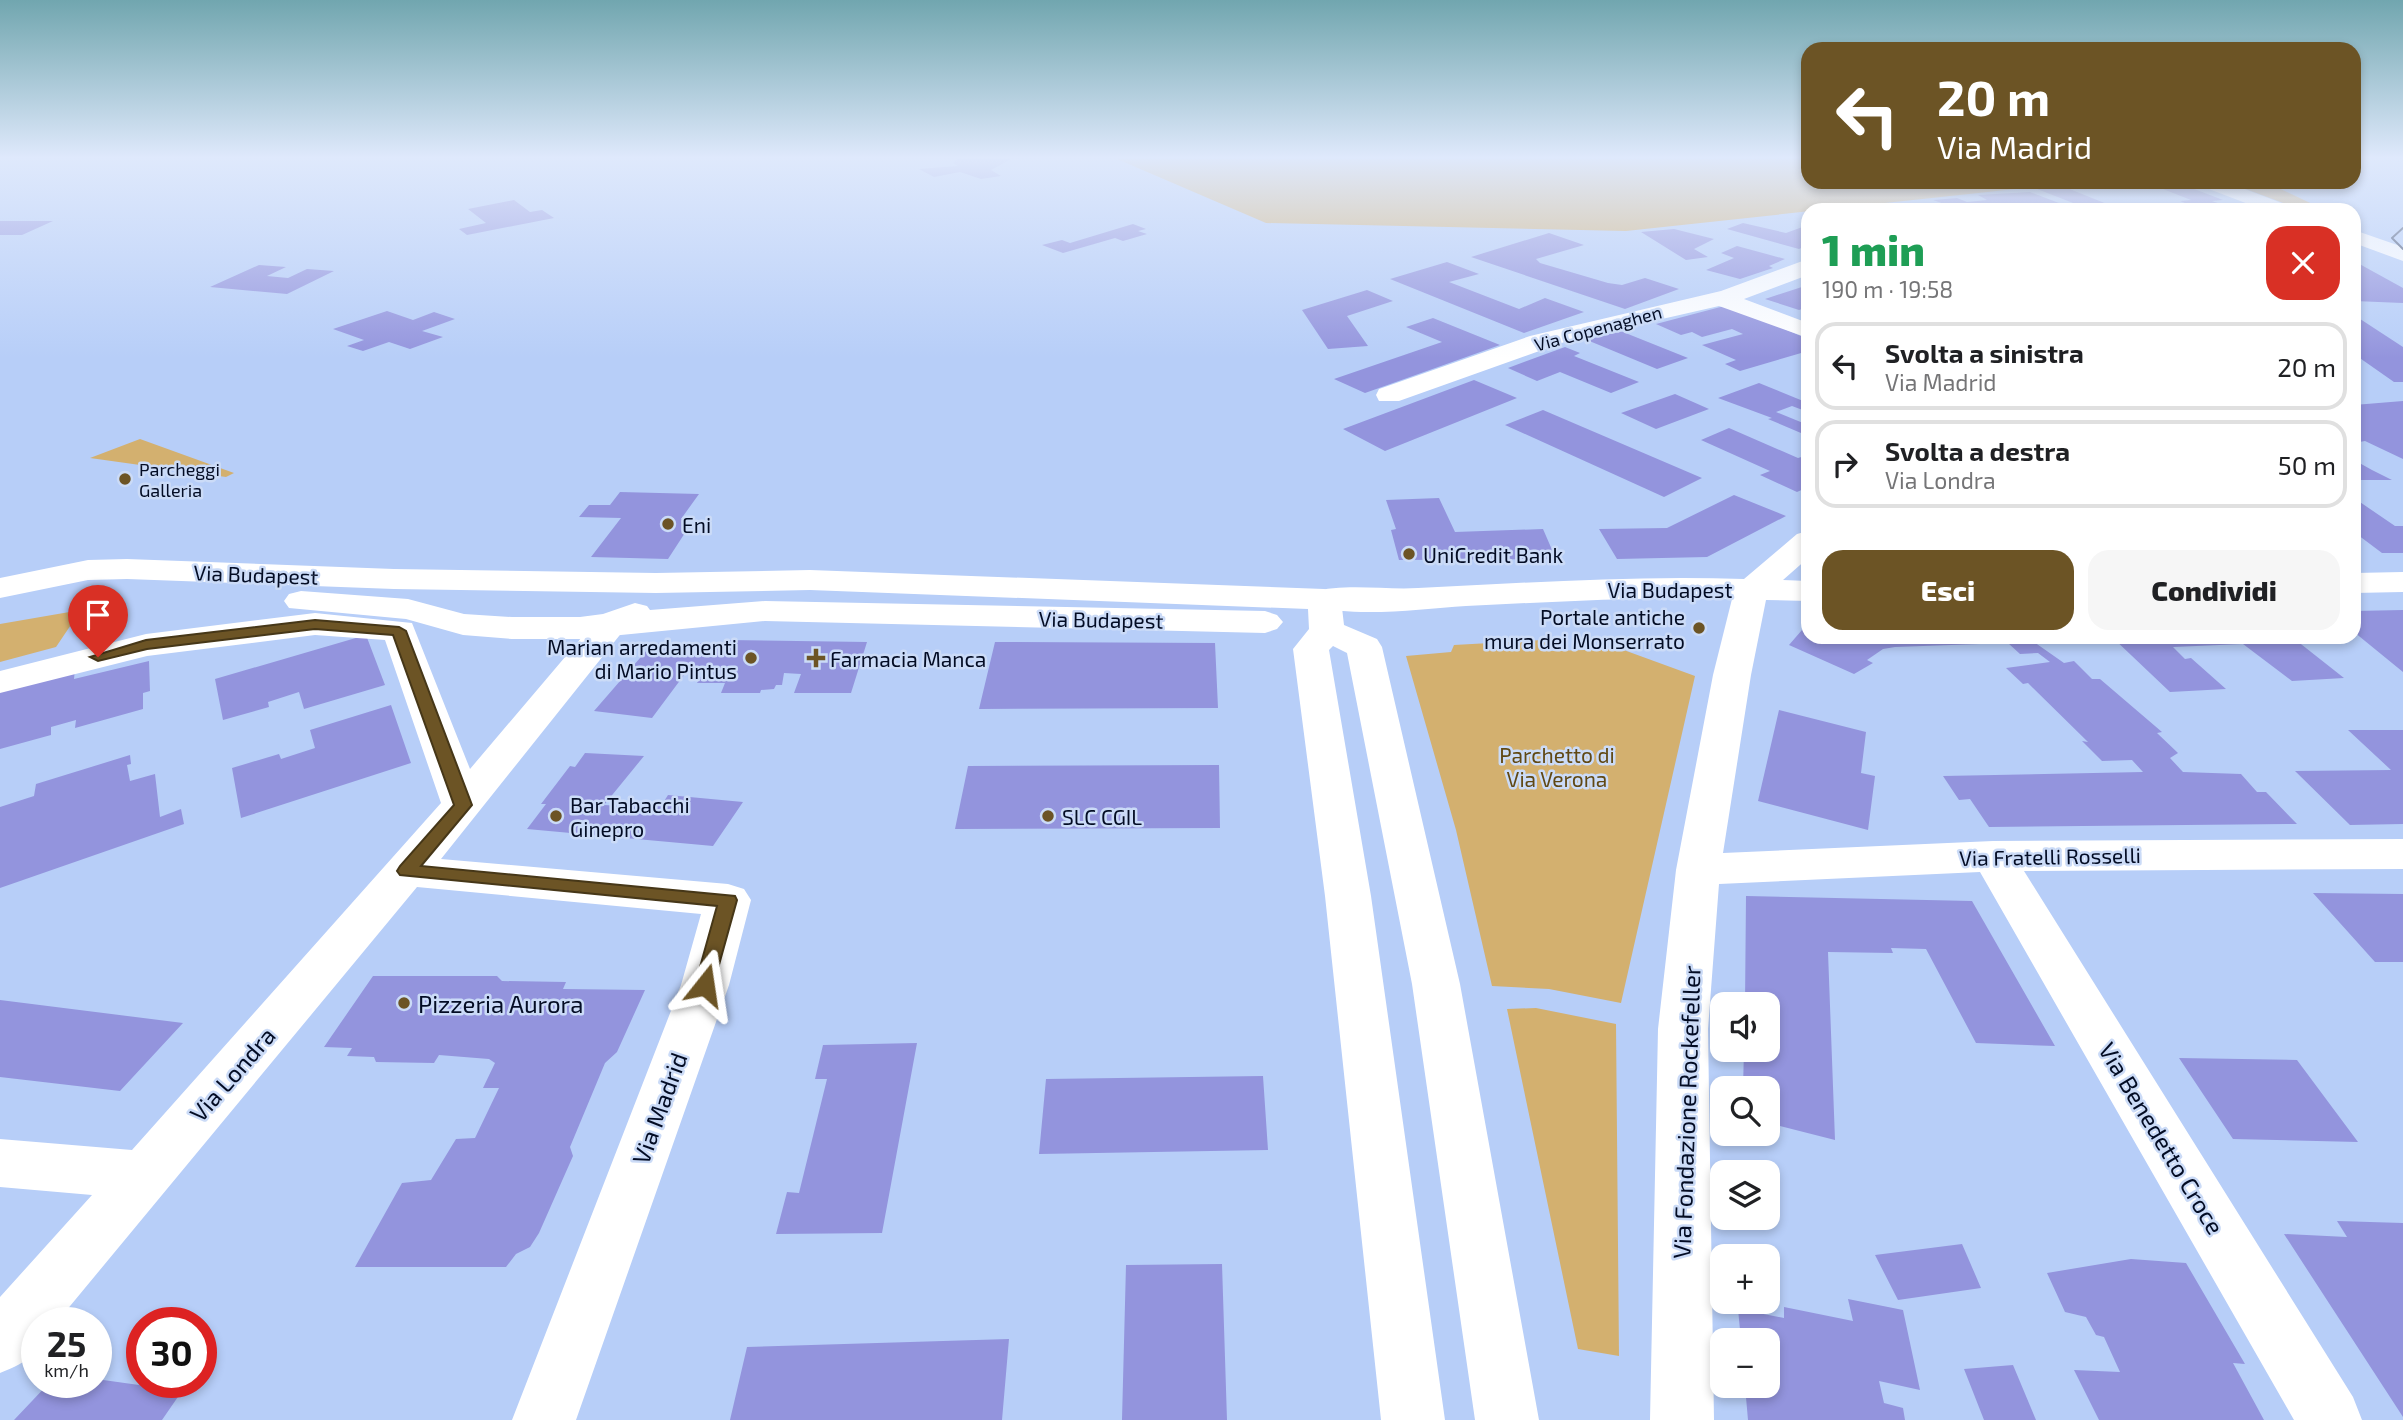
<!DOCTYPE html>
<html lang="it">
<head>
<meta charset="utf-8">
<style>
  :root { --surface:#fff; --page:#f6f6f6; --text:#202124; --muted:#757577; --line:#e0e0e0; --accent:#6c5425 }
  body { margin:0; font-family:"Exo 2",sans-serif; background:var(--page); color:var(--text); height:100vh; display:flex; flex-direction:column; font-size:26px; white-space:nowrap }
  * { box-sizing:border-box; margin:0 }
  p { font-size:23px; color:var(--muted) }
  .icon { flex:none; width:38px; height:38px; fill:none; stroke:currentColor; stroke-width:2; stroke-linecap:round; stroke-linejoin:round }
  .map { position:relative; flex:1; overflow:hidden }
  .panel { position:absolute; left:1801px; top:203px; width:560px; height:441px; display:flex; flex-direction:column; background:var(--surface); border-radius:21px; box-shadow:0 4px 10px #0003 }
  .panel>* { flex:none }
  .guide { position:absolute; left:1801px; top:42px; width:560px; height:147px; border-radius:21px; box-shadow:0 4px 10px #0003; background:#6c5425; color:#fff; overflow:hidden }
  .tools { position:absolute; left:1710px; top:992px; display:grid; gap:14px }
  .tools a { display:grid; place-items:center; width:70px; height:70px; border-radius:14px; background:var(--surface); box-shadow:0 4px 10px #0003; font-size:35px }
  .speed { position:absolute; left:21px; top:1307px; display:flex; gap:14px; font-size:35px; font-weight:700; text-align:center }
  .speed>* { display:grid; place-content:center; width:91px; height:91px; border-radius:50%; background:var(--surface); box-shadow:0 4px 10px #0003; line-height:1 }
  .speed small { font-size:18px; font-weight:400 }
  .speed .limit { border:10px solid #d22; background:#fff; color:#111 }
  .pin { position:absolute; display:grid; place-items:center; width:60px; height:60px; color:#fff; margin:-72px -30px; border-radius:50% 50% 50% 0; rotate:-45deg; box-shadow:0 0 7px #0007 }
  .pin .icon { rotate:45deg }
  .me { position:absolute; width:77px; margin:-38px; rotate:15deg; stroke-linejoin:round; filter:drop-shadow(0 0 5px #0008) }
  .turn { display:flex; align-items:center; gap:24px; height:147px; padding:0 21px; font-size:32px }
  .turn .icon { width:91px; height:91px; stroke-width:2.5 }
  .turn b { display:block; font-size:49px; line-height:60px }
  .round { display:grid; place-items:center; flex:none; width:74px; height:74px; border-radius:21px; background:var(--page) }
  .head { display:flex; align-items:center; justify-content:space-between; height:119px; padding:0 21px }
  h1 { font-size:42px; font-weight:800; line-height:52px; color:#1e9e55 }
  .primary-button { display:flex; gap:14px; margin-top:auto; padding:14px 21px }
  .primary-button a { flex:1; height:80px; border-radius:21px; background:var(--accent); color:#fff; font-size:28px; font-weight:800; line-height:80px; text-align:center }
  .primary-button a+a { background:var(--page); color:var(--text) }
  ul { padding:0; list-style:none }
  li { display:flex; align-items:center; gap:21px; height:88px; margin:0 14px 10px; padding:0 7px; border:4px solid var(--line); border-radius:21px }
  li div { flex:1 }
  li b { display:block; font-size:26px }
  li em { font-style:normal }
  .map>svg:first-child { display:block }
  .green { fill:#d3b06f }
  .building { fill:#9394dd }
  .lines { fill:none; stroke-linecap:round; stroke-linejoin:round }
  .minor { fill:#fff; fill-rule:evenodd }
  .major { fill:#fff; fill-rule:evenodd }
  .tram { stroke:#3f4c6a; stroke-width:2 }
  .route { fill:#6c5425; stroke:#463718; stroke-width:2 }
  .poi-dot { fill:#6c5425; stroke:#cbdbf7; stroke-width:2.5 }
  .labels { text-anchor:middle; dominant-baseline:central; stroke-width:5; stroke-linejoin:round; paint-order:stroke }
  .far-street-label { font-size:18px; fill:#030c24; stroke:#cbdbf7 }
  .far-poi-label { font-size:18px; fill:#030c24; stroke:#cbdbf7; text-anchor:start }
  .poi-label { font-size:21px; fill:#030c24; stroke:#cbdbf7; text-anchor:start }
  .street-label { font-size:21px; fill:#030c24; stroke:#cbdbf7 }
  .park-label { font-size:21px; fill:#604813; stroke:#cbdbf7 }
  .near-poi-label { font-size:24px; fill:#030c24; stroke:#cbdbf7; text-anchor:start }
  .near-street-label { font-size:24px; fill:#030c24; stroke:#cbdbf7 }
</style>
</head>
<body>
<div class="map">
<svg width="2403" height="1420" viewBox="0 0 2403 1420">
  <rect width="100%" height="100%" fill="#b7cef8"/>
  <path class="green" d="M1117 159H1808V182H2080L1626 231 1266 223Z
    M2227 182H2266L2325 210H2302Z
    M140 439 234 473 226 477 90 458Z
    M81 610 56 647 0 662V624Z
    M1544 640 1549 651 1621 649 1695 676 1621 1003 1549 989 1492 986 1456 830 1406 656 1451 652 1454 645Z
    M1536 1008 1616 1024 1619 1356 1578 1349 1507 1009Z"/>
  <path class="building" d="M957 159H1011L991 170 1001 176 981 179 960 172 934 177 919 169 958 166 953 163Z
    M2057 184 2122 210H2091L2032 187Z
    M2189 187 2223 200 2212 201 2226 206H2192L2180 201 2191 200 2163 189Z
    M2030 192 2059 203 1987 210H1871L1911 204 1947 205 1933 200 1957 198 1967 202 1987 200 1978 195Z
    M514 200 530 212 542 210 554 218 467 235 459 229 486 223 468 209Z
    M0 221H53L22 235H0Z
    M1743 223 1786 233 1808 225V245L1799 249 1727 229Z
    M1133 224 1146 229 1138 231 1147 234 1123 241 1115 238 1063 253 1042 245 1062 240 1070 243Z
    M1674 229 1714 239 1694 249 1708 257 1686 260 1641 232Z
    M1549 233 1584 245 1536 259 1540 263 1608 283 1622 285 1645 278 1679 289 1625 309 1471 257Z
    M1737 246 1785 259 1769 266 1773 268 1740 279 1706 270 1734 258 1721 253Z
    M2354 261 2403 288V303L2354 301V294H2358L2354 291Z
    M1447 262 1479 274 1449 282 1519 309 1545 298 1584 312 1524 333 1390 279Z
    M259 265 286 267 267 276 288 278 307 269 334 271 287 294 210 287Z
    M1808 285V307L1799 310 1765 299Z
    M1367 290 1393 301 1347 316 1368 346 1328 349 1302 310Z
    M1728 305 1808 339V351L1740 371 1725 364 1736 360 1702 345 1743 334 1732 329 1702 337 1692 332 1681 335 1656 324Z
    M387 311 413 320 434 312 455 319 422 331 443 337 410 349 389 342 363 351 347 346 364 340 333 329Z
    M2354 315 2403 347V382H2394L2354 354Z
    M1433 318 1500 345 1365 393 1334 379 1442 342 1406 327Z
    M1621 331 1628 334 1688 358 1657 369 1587 340Z
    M1565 347 1580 353 1574 356 1639 382 1611 393 1560 372 1537 381 1508 368Z
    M1474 380 1517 398 1385 451 1343 429Z
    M1759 383 1808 403V412L1792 406 1776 412 1808 425V436L1768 419 1772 418 1718 398Z
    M1675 394 1709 409 1656 429 1621 413Z
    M2403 401V459L2365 441 2354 443V405Z
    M1543 410 1702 478 1664 497 1505 425Z
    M1729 428 1798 458 1808 455V487L1797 492 1760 475 1770 471 1701 440Z
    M2354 460 2372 470 2392 480H2354Z
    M620 492 699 494 681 519H694L668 559 591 557 621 518 579 517 589 505H610Z
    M1734 495 1786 516 1707 557 1617 559 1599 529 1667 528Z
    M1439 498 1455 532 1543 529 1556 559 1399 560 1391 530 1396 529 1386 500Z
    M2354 498 2395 526H2403V553H2382L2354 532Z
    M2403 610V672L2354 632V611Z
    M1808 623V637H2074L2078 642H2034L2064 663 2074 661 2092 679H2100L2162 732 2157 733 2178 753 2170 758 2183 772 2241 774 2257 792H2266L2297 824 1989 827 1970 799 1959 800 1943 776 2143 772 2132 760 2102 761 2082 741 2088 742 2028 683 2023 684 2006 668 2050 662 2038 653 2020 654 2008 643 1895 647 1883 649 1867 660 1873 663 1854 674 1789 645Z
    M366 635 385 685 304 709 299 692 268 702 269 707 223 720 215 679Z
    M2112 637H2292L2344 678 2292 681 2243 644 2173 647 2185 659 2191 658 2226 689 2170 692Z
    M727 640 867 642 851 693H794L801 674 784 673 782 685H776L774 689 761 690 760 693H721L725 683H697L704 671H687L652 718 594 711 653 643H725Z
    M995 642 1215 643 1218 708 979 709Z
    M149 661 150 691 143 693V709L75 728 76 720 51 727V735L0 749V688L75 669 74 679Z
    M391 705 411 763 241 818 232 768 279 754 281 759 315 748 310 730Z
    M1779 710 1866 732 1861 773 1875 776 1868 830 1758 801Z
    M2348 730H2403V824L2350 825 2295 771 2391 770Z
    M585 753 644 756 604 805 621 806 624 802 661 806 668 795 743 802 713 846 527 829 546 804H541L570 766 575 767Z
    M130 755 131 764 127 765 130 781 155 774 160 817 181 809 184 824 0 888V807L34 796 36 784Z
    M1219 765 1220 828 955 829 968 766Z
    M2313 893 2403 894V962H2375Z
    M1746 896 1972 901 2055 1046 1976 1043 1926 949 1891 948 1893 953 1828 952 1835 1140 1768 1123V1088H1743L1744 1050H1768V1004H1745Z
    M373 976H497L502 981 566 982 563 989 645 990 617 1052 605 1063 570 1147 573 1156 539 1233 530 1247 516 1254 506 1267H355L402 1183 431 1180 456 1139 475 1138 499 1088H483L495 1063 489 1059 439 1055 434 1063 376 1062 374 1057 347 1056 352 1048 324 1047Z
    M0 1000 183 1023 120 1091 0 1077Z
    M917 1043 882 1233 776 1234 787 1192 799 1193 827 1079H815L823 1045Z
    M2179 1058 2297 1060 2358 1142 2233 1139Z
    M1263 1076 1268 1150 1039 1154 1046 1079Z
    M2337 1221 2403 1223V1417L2284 1234 2347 1237Z
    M1962 1244 1981 1288 1898 1300 1875 1255Z
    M2131 1259 2186 1263 2245 1364 2233 1363 2264 1420H2099L2074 1370 2120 1372 2104 1337 2096 1335 2086 1317 2065 1312 2047 1273Z
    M1222 1264 1227 1420H1122L1126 1265Z
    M1848 1299 1903 1310 1920 1390 1879 1381 1884 1403 1903 1408 1905 1420H1748L1745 1386H1768V1340H1741L1738 1309 1784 1318V1307L1853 1321Z
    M1009 1339 1002 1420H730L747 1347Z
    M2013 1365 2036 1420H1984L1964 1369Z
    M96 1379 182 1391 162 1420H14L50 1382H96Z"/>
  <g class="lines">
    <path class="minor" d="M2198 182H2226L2289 206 2292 210H2264L2201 186Z
      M2354 230 2403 247V261L2354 243Z
      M1808 259V275L1744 299 1808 323V338L1719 306 1570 340 1399 401H1379L1376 395 1379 389 1530 336 1721 291Z
      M1808 531V558L1783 580 1808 581V601L1766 600 1751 675 1723 853 1993 841 2403 839V869L2024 871 2353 1397 2362 1420H2294L1980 872 1719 884 1708 1029 1714 1420H1650L1658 1029 1676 870 1713 675 1732 599C1643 596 1555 602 1466 606 1419 609 1358 618 1312 606L1307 599 1312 592C1345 583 1384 590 1418 588 1527 583 1635 575 1744 579L1797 534Z
      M2403 572V592L2354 593V573Z
      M315 613 412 623 470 769 599 617 611 613 623 617 629 624 623 631 441 859 728 884 744 889 751 900 729 985 576 1420H512L681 985 701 914 417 887 56 1323H37C37 1356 30 1361 0 1373V1297L92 1195 0 1187V1139L132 1150 441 803 385 640 315 635 147 656 0 693V671L146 634Z"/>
    <path class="major" d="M127 559 394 569 656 573 810 570 1324 589 1336 592 1341 599 1344 625 1377 639 1382 647 1460 984 1539 1420H1475L1412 984 1347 653 1333 646 1329 650 1371 896 1445 1420H1381L1325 896 1293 649 1309 629 1308 609 810 590 656 593 394 589 127 579 88 580 0 598V578L88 560Z
      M301 591 408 599 464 614 512 617H580L603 614 635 603 647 606 650 610 765 601 1265 611 1277 615 1283 622 1277 629 1265 633 765 621 580 639H512L463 635 406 619 289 608 284 601 289 594Z"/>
    <path class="tram" d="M2403 228 2392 238 2403 249"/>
  </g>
  <linearGradient id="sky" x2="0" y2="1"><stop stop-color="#71a6af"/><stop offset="0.44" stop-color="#dfe9fc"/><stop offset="1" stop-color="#dfe9fc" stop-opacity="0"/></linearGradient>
  <rect width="2403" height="358" fill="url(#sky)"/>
  <path class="route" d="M315 620 399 627 406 631 472 805 421 866 735 896 737 900 712 990H698L695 985 717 906 400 875 397 871 400 866 454 805 393 635 315 629 147 649 98 661 90 657 146 640Z"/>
  <g class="poi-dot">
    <circle cx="125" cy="479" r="7"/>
    <circle cx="668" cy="524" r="7"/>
    <circle cx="1409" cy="554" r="7"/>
    <circle cx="1699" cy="628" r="7"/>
    <circle cx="751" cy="658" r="7"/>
    <path d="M812.5 647.5h7v7h7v7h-7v7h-7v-7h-7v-7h7z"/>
    <circle cx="556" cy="816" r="7"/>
    <circle cx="1048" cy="816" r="7"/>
    <circle cx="404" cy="1003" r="7"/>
  </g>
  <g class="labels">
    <g class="far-street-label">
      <text transform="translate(1598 328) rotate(-15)">Via Copenaghen</text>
    </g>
    <g class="far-poi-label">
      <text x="139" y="469">Parcheggi<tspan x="139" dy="21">Galleria</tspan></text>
    </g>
    <g class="poi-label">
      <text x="682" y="524">Eni</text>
      <text x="1423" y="554">UniCredit Bank</text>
      <text x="1685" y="616" text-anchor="end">Portale antiche<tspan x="1685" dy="24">mura dei Monserrato</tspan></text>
      <text x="737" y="646" text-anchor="end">Marian arredamenti<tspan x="737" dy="24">di Mario Pintus</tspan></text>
      <text x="830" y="658">Farmacia Manca</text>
      <text x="570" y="804">Bar Tabacchi<tspan x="570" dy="24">Ginepro</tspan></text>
      <text x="1062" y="816">SLC CGIL</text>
    </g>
    <g class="street-label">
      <text transform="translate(256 574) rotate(2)">Via Budapest</text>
      <text x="1670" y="589">Via Budapest</text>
      <text transform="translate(1101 619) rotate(1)">Via Budapest</text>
      <text transform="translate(2050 856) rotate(-1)">Via Fratelli Rosselli</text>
    </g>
    <g class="park-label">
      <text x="1557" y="754">Parchetto di<tspan x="1557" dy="24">Via Verona</tspan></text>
    </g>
    <g class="near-poi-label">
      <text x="418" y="1003">Pizzeria Aurora</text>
    </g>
    <g class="near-street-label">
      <text transform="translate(232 1074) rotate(-49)">Via Londra</text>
      <text transform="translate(659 1108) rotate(-70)">Via Madrid</text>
      <text transform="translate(1686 1112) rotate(-88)">Via Fondazione Rockefeller</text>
      <text transform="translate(2162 1138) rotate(59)">Via Benedetto Croce</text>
    </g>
  </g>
</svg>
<div class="tools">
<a><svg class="icon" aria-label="sound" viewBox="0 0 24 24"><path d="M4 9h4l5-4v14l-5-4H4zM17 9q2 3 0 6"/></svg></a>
<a><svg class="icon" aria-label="search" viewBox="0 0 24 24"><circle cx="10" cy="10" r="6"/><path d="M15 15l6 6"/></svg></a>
<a><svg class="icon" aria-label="layers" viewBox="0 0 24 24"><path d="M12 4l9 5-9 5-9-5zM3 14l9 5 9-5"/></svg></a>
<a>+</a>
<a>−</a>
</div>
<div class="speed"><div>25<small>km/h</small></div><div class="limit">30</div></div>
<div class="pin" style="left:98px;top:657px;background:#d93025"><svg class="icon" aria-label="arrive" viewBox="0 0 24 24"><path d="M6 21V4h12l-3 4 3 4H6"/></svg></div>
<svg class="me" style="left:705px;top:985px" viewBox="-20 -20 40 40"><path d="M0-17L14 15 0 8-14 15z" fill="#6c5425" stroke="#fff" stroke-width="4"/></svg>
<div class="guide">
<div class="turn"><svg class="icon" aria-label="left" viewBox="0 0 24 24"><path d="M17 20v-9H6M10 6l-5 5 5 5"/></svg><div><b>20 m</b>Via Madrid</div></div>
</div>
<section class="panel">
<div class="head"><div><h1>1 min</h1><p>190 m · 19:58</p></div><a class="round" style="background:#d93025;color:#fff"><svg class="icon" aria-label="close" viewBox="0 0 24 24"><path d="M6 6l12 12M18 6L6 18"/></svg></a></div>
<ul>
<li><svg class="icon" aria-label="left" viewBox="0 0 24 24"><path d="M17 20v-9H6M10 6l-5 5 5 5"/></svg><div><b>Svolta a sinistra</b><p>Via Madrid</p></div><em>20 m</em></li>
<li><svg class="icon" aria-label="right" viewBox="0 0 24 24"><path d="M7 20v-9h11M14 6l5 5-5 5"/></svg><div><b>Svolta a destra</b><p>Via Londra</p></div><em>50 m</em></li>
</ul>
<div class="primary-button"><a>Esci</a><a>Condividi</a></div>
</section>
</div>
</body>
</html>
